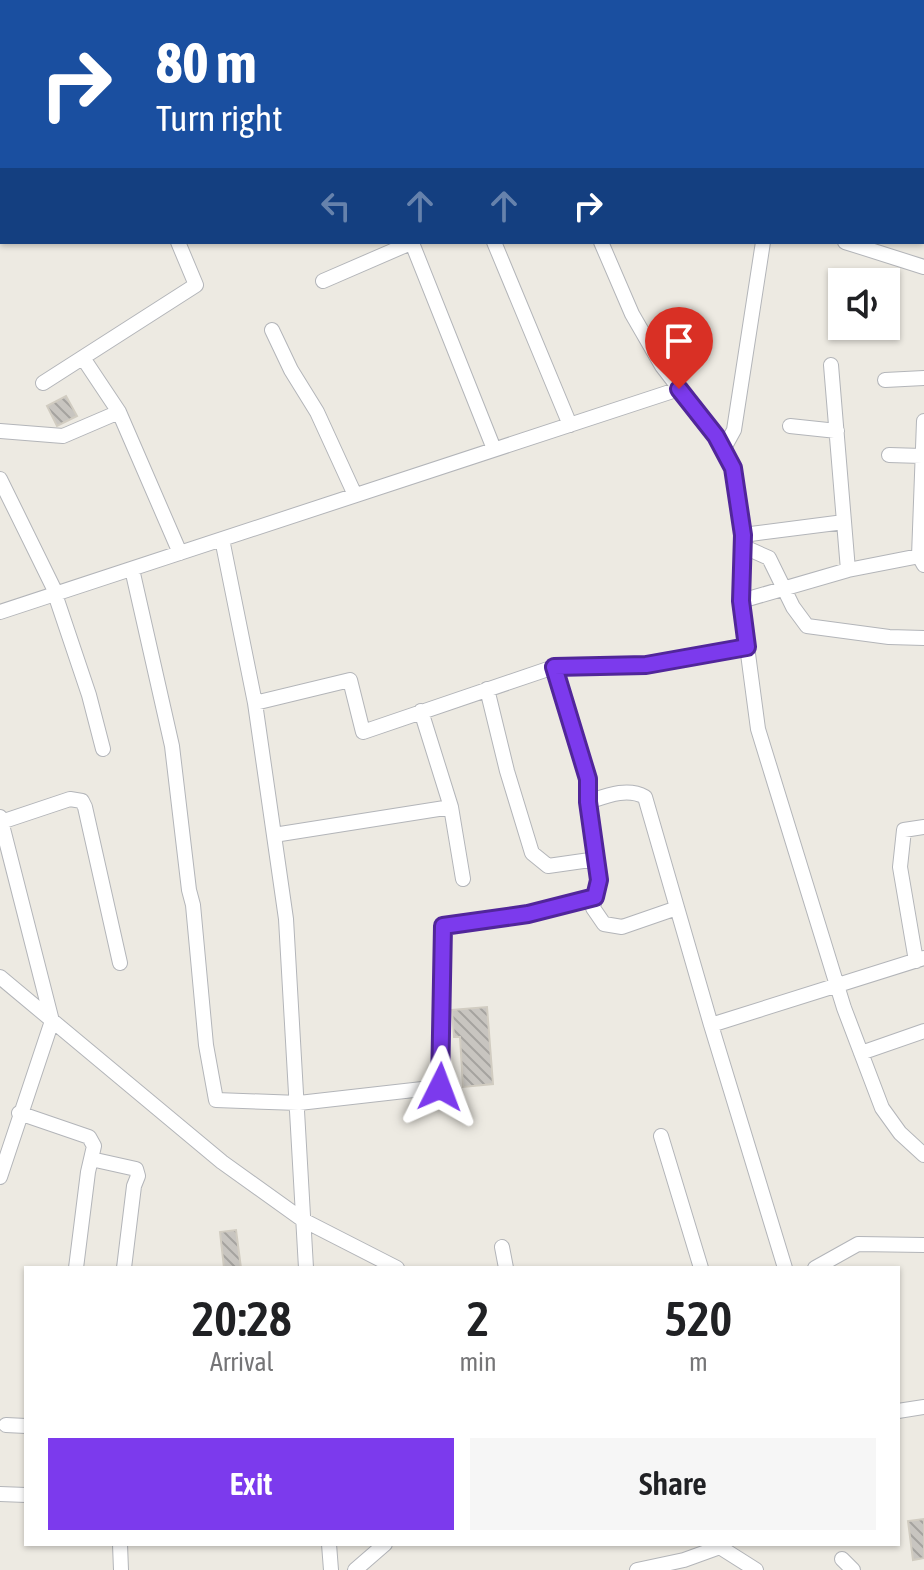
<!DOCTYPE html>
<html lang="en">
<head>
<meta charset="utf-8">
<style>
  :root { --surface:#fff; --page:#f6f6f6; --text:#202124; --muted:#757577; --accent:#7c3aed }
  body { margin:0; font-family:"Asap Condensed",sans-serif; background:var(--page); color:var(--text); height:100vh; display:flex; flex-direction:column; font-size:30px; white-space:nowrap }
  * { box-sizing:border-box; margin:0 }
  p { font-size:26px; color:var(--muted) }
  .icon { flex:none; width:44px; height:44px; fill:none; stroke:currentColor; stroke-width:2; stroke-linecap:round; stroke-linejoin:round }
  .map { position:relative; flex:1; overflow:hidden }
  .sheet { position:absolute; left:24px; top:1266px; width:876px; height:280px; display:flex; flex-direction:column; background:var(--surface); border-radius:0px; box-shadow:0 2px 6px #0004 }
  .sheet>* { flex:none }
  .top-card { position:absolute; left:0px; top:0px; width:924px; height:244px; box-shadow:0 2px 6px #0004; background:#1a4fa0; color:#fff; overflow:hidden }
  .tools { position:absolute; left:828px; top:268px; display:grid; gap:16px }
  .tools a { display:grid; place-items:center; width:72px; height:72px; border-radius:0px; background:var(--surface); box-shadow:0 2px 6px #0004; font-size:40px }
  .pin { position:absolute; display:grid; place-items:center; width:68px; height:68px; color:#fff; margin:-82px -34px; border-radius:50% 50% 50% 0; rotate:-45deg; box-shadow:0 0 8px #0007 }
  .pin .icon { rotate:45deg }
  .me { position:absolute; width:88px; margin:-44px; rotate:3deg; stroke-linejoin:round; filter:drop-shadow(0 0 6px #0008) }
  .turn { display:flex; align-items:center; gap:28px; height:168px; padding:0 24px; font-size:36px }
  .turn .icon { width:104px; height:104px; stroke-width:2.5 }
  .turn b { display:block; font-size:56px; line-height:68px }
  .lanes { display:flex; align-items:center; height:76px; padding:0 24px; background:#0003; justify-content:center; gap:40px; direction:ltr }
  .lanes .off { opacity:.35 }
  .eta { display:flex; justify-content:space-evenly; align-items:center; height:136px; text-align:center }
  .eta b { font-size:48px; font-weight:600; line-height:56px }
  .button { display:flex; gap:16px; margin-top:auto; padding:16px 24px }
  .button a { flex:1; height:92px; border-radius:0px; background:var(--accent); color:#fff; font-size:32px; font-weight:600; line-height:92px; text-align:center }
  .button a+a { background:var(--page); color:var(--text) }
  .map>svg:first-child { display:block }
  .building { fill:url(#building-back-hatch); stroke:#d1ccc1; stroke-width:2 }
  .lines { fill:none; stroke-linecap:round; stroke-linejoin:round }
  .minor-casing { stroke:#b3b5b9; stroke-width:16 }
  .minor { stroke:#fff; stroke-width:14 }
  .route-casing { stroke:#51269a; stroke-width:20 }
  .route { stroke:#7c3aed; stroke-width:14 }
</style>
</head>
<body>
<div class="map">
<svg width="924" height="1570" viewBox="0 0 924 1570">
  <defs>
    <pattern id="building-back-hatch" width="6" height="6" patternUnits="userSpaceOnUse" patternTransform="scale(2)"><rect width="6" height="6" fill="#c8c5c0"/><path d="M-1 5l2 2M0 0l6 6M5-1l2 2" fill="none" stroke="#a5a39f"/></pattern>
  </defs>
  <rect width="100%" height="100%" fill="#edeae2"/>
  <path class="building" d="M66 396 77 416 57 426 47 406Z
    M487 1007 493 1084 463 1087 460 1037H454L452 1010Z
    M236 1230 241 1268H224L220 1232Z
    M924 1519V1558L913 1560 908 1521Z"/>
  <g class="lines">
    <g class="minor-casing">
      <path id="minor" d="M500 0 501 2
        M615 0V2
        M291 2 292 0
        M799 2V0
        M0 72 2 71
        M922 101 924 102
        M494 242 570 425
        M601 242 632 314 662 366 716 436 733 468 743 535 741 601 758 729 844 1008 882 1108 900 1133 924 1155
        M845 242 924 267
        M412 243 494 449
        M323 281 413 242
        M272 330 291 370 317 412 355 495
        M83 358 119 412 180 553
        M885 380 924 378
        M43 383 196 285 178 242
        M924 421 919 556 924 565
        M790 426 837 431
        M0 431 63 436 119 412
        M723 450 734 430 763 242
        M889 455 922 456
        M0 479 56 593
        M743 535 844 522
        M222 539 255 703 286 919 306 1268
        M742 546 769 558 793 607 807 626 889 637 924 638
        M132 569 172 746 189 890 193 905 206 1045 216 1100 299 1103 440 1087 443 926 528 914 595 897
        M848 570 924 555
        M55 594 89 695 103 749
        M741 601 848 570 831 365
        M0 612 679 389
        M554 667 588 779V802L599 880 593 908 604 924 622 927 677 908
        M487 689 507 771 532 853 548 866 597 859
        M255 703 350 680 363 732 554 667 646 665 747 647
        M421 711 451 807 463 879
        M588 802C606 796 627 787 645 797L711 1025 924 958
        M0 817 52 1021 0 1177
        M1 822 70 799 82 801 85 807 120 963
        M274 835 451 807
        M916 961 900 867 904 830 924 827
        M0 977 222 1162 303 1220 397 1268
        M711 1025 785 1268
        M861 1053 924 1031
        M19 1113 89 1137 94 1146 88 1172 76 1268
        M661 1136 701 1268
        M91 1159 136 1169 138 1176 134 1186 124 1268
        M502 1247 506 1268
        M815 1268 858 1244 924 1245
        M898 1411 924 1407
        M6 1425 26 1426
        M0 1494 26 1495
        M120 1544 121 1570
        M329 1544 331 1570
        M715 1544 756 1570
        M842 1559 853 1570
        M355 1570 385 1544
        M637 1570 684 1560 720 1547"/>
    </g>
    <use href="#minor" class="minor"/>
  </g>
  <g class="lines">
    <g class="route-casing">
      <path id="route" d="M440 1087 443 926 528 914 595 897 599 880 588 802V779L554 667 646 665 747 647 741 601 743 535 733 468 716 436 679 389"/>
    </g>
    <use href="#route" class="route"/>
  </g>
</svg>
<div class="tools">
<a><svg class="icon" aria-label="sound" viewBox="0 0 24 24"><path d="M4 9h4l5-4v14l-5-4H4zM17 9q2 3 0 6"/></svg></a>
</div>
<div class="pin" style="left:679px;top:389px;background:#d93025"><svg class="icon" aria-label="arrive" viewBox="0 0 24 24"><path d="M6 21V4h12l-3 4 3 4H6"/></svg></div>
<svg class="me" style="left:440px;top:1087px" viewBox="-20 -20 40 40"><path d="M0-17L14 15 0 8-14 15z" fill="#7c3aed" stroke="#fff" stroke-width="4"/></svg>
<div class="top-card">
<div class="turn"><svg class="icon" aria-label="right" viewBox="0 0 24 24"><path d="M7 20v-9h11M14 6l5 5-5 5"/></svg><div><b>80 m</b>Turn right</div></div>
<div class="lanes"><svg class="icon off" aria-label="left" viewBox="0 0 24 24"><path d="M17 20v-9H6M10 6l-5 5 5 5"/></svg><svg class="icon off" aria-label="ahead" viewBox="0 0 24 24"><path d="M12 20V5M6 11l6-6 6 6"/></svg><svg class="icon off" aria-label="ahead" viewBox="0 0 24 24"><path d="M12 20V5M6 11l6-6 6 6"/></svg><svg class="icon" aria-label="right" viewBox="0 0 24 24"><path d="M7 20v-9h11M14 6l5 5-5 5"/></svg></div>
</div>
<section class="sheet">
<div class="eta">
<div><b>20:28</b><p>Arrival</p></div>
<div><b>2</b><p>min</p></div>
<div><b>520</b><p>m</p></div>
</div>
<div class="button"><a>Exit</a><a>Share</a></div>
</section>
</div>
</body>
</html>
